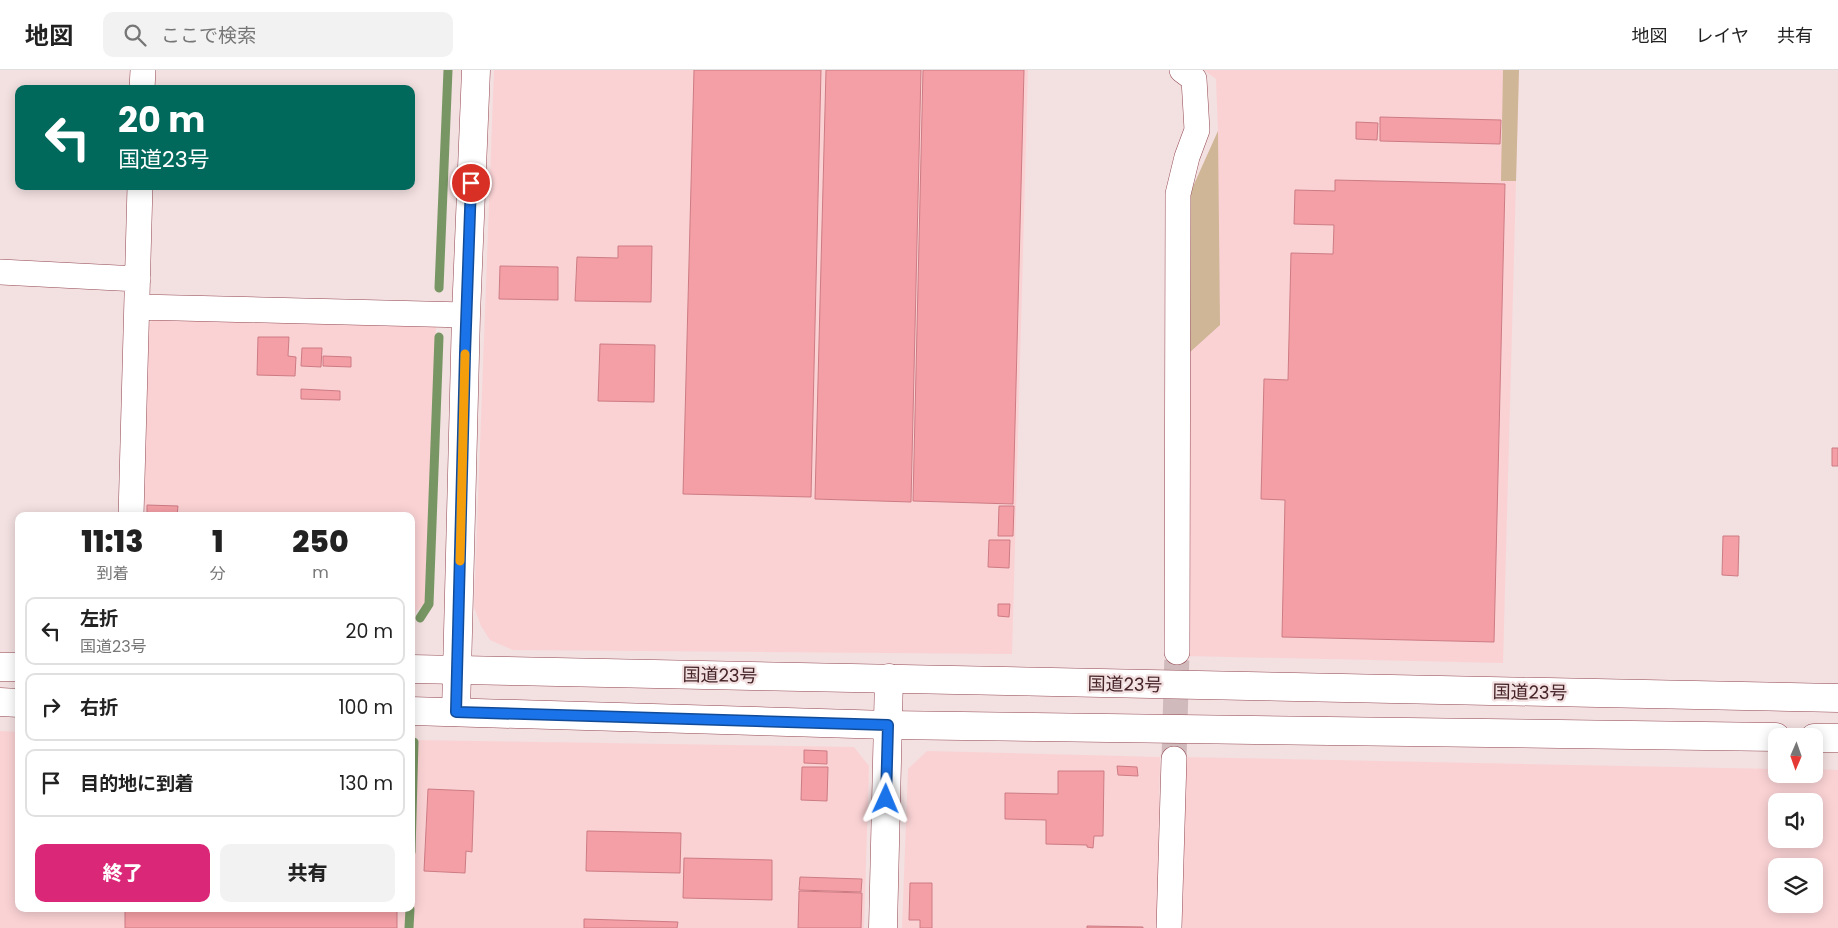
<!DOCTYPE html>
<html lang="ja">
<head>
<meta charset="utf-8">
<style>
  :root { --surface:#fff; --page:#f2f2f2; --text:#222; --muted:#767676; --line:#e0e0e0; --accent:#db2777 }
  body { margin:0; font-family:Poppins,"Noto Sans JP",sans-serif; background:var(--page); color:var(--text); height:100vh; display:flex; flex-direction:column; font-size:19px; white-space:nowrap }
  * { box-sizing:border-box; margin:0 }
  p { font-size:16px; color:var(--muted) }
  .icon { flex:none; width:28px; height:28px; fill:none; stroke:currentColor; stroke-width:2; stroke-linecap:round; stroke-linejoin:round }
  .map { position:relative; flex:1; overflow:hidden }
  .drawer { position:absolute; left:15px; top:442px; width:400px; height:400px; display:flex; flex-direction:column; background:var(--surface); border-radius:10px; box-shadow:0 2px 12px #0003 }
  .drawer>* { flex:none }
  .hud { position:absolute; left:15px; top:15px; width:400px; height:105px; border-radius:10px; box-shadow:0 2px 12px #0003; background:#00695c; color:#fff; overflow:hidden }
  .needle { width:32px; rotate:182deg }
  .controls { position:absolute; left:1768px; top:658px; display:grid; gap:10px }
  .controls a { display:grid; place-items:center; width:55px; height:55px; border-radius:10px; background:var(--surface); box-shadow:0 2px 12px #0003; font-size:25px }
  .pin { position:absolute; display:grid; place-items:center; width:42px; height:42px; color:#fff; margin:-21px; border:2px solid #fff; border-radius:50%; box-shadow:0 1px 5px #0007 }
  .me { position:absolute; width:55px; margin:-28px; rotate:1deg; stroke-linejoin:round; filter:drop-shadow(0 0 4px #0008) }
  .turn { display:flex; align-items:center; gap:18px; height:105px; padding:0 20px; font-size:22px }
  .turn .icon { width:65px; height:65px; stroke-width:2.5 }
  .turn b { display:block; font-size:35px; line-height:42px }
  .eta { display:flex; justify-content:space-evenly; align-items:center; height:85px; text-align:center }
  .eta b { font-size:30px; font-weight:800; line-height:35px }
  .primary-button { display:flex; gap:10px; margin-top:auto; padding:10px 20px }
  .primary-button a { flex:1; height:58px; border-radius:10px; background:var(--accent); color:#fff; font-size:20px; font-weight:800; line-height:58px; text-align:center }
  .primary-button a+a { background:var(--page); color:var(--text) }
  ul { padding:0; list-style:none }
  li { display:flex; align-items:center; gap:15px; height:68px; margin:0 10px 8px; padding:0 10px; border:2px solid var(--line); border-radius:10px }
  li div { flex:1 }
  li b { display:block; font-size:19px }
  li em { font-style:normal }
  header { display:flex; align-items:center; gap:30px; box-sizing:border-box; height:70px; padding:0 25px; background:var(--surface); border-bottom:1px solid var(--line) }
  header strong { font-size:24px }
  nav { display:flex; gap:28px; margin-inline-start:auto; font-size:18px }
  .search { width:350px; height:45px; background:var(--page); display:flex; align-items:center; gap:12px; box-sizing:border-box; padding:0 18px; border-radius:10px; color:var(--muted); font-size:19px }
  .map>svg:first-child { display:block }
  .built { fill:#fad2d4; fill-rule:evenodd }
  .green { fill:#ceb697 }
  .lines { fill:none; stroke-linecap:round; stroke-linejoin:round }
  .stream { stroke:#789664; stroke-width:9 }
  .building { fill:#f49fa6; stroke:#cd7b83 }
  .street-tunnel { stroke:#d0babc; stroke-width:25; stroke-dasharray:25 12; stroke-linecap:butt }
  .street-casing { stroke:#92464f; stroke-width:26 }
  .secondary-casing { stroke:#92464f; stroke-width:29 }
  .highway-casing { stroke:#92464f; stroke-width:29 }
  .street { stroke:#fff; stroke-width:25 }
  .secondary { stroke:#fff; stroke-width:28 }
  .highway { stroke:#fff; stroke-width:28 }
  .route-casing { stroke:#114b97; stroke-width:12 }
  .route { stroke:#1a73e8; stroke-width:9 }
  .slow { stroke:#f59e0b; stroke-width:9 }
  .labels { text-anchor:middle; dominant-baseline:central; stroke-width:4.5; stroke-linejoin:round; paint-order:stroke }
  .street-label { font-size:18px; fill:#442226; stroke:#f3e0e1 }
</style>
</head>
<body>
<header>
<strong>地図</strong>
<div class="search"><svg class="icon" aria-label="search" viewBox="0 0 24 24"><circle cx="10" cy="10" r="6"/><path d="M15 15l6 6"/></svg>ここで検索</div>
<nav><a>地図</a><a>レイヤ</a><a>共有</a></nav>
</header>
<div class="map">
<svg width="1838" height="858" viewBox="0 0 1838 858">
  <rect width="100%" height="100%" fill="#f3e0e1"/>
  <path class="built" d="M494 0H1028L1012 584 513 580 490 570 481 556 474 537Z
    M1204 0H1519L1503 593 1185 586 1191 121 1218 61 1216 9Z
    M154 247 436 257 425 533 411 546V446H144L149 255Z
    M0 661 19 662V839H411V670L854 677 869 696 864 858H0Z
    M927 681 1160 687 1157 858H902L908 699Z
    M1182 687 1776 699V704H1814V699L1838 700V858H1178ZM1776 731H1814V769H1776ZM1776 796H1814V834H1776Z"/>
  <path class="green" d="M1503 0H1519L1516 111H1501Z
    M1218 61 1220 255 1189 283 1191 121Z"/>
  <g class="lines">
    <path class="stream" d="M439 218 448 0
      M420 548 429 534 439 267
      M411 782 414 672
      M409 858 410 839"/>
  </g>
  <path class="building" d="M694 0H821L811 427 683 424Z
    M826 0H921L911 432 815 429Z
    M923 0H1024L1013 434 913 431Z
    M1380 47 1501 50 1500 74 1380 71Z
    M1356 52 1378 53 1377 70 1356 69Z
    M1335 110 1505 114 1494 572 1282 567 1285 430 1261 429 1264 309 1288 310 1291 183 1333 184 1334 155 1294 154 1295 120 1335 121Z
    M618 176H652L651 232 575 231 577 187 618 188Z
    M500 196 558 197V230L499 229Z
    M258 267H289L288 286 296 287 295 306 257 305Z
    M600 274 655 275 654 332 598 331Z
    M302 278H322L321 297 301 296Z
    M323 286 351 287V297L323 296Z
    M301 319 340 321V330L301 329Z
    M1832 378H1838V396H1832Z
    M147 435 178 436 177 446H147Z
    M999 436H1014L1013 466H998Z
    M1723 466H1739L1738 506 1722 505Z
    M989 470H1010L1009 498 988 497Z
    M998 534H1010L1009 547 998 546Z
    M804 680 827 681V694L804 693Z
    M1117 696 1137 697 1138 706 1118 705Z
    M802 697H828L827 731 801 730Z
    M1058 701H1104L1103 766H1094L1093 778 1087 777V775L1046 774V750L1005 749V723L1058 724Z
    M428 719 474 721 472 782 466 781 465 803 424 801Z
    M587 761 681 763 680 803 586 801Z
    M684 788 772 790V830L683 828Z
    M800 807 862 809 861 822 799 820Z
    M910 813H932V858H920V850H909Z
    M799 821 862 823 861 858H798Z
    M125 839H397V858H125Z
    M584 849 678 852 677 858H584Z
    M1087 856 1143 857V858H1087Z"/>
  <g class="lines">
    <path class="street-tunnel" d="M1174 689 1177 582"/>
    <g class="street-casing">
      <path id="street" d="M142 19 143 0
        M0 202 138 209
        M138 237 466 245
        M131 446 140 116
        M1177 582 1178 124 1187 87 1197 60 1194 9 1182 0
        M1169 858 1174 689"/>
    </g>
    <g class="secondary-casing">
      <path id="secondary" d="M456 642 466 245 476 0
        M883 858 889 608"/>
    </g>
    <g class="highway-casing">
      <path id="highway" d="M0 597H19
        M411 599 1838 628
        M0 632 19 633
        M411 641 888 655 1776 667
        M1814 668H1838"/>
    </g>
    <use href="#street" class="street"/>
    <use href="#secondary" class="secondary"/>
    <use href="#highway" class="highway"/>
  </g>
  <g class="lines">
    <g class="route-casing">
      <path id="route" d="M471 113 465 284 456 642 888 655 886 729"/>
    </g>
    <use href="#route" class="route"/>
    <path class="slow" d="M460 491 465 284"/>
  </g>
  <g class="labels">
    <g class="street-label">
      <text transform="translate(720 605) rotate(1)">国道23号</text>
      <text transform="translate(1125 614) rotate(1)">国道23号</text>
      <text transform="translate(1530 622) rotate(1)">国道23号</text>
    </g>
  </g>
</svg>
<div class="controls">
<a><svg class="needle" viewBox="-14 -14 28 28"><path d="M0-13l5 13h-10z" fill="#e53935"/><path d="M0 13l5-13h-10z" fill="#767676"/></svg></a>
<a><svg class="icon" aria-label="sound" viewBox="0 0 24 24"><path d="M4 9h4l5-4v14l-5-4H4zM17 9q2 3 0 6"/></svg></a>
<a><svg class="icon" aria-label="layers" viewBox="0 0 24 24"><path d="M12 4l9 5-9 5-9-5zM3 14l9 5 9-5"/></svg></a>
</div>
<div class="pin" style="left:471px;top:113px;background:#d93025"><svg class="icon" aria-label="arrive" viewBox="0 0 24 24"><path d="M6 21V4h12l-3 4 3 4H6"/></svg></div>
<svg class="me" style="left:886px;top:729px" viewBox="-20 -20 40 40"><path d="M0-17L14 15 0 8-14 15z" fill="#1a73e8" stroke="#fff" stroke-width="4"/></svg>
<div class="hud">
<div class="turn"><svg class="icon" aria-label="left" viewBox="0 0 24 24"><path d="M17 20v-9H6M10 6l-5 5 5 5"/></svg><div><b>20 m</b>国道23号</div></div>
</div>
<section class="drawer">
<div class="eta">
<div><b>11:13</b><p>到着</p></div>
<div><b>1</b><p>分</p></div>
<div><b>250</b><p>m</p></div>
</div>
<ul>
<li><svg class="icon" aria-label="left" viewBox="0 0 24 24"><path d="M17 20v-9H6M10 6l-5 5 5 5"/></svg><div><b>左折</b><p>国道23号</p></div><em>20 m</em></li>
<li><svg class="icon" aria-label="right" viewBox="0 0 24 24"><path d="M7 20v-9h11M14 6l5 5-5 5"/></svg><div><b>右折</b></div><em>100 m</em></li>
<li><svg class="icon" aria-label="arrive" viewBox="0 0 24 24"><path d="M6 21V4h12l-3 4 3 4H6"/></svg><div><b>目的地に到着</b></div><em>130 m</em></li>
</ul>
<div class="primary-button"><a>終了</a><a>共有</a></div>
</section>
</div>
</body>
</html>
